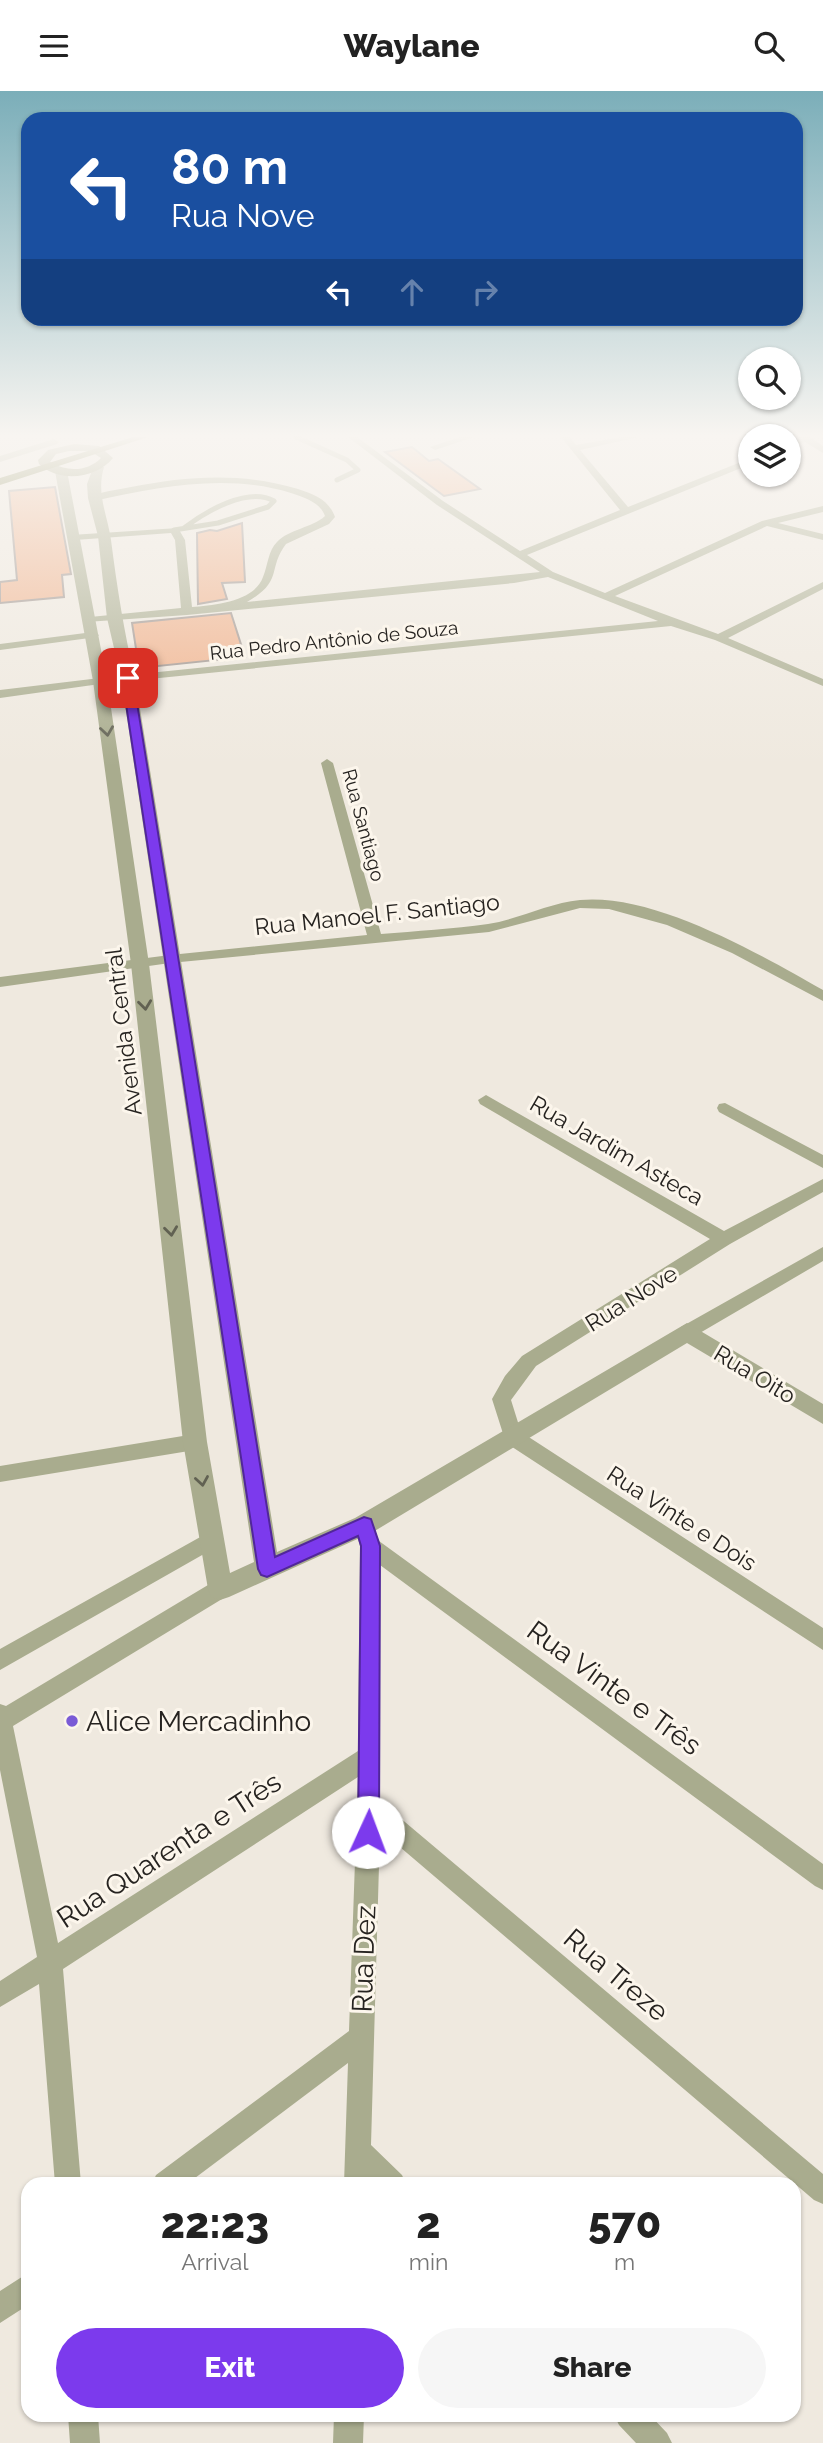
<!DOCTYPE html>
<html lang="en">
<head>
<meta charset="utf-8">
<style>
  :root { --surface:#fff; --page:#f6f6f6; --text:#222; --muted:#767676; --accent:#7c3aed }
  body { margin:0; font-family:Raleway,sans-serif; background:var(--page); color:var(--text); height:100vh; display:flex; flex-direction:column; font-size:26px; white-space:nowrap }
  * { box-sizing:border-box; margin:0 }
  p { font-size:23px; color:var(--muted) }
  .icon { flex:none; width:38px; height:38px; fill:none; stroke:currentColor; stroke-width:2; stroke-linecap:round; stroke-linejoin:round }
  .map { position:relative; flex:1; overflow:hidden }
  .panel { position:absolute; left:21px; top:2086px; width:780px; height:245px; display:flex; flex-direction:column; background:var(--surface); border-radius:21px; box-shadow:0 2px 5px #0004 }
  .panel>* { flex:none }
  .guide { position:absolute; left:21px; top:21px; width:782px; height:214px; border-radius:21px; box-shadow:0 2px 5px #0004; background:#1a4fa0; color:#fff; overflow:hidden }
  .fabs { position:absolute; left:738px; top:256px; display:grid; gap:14px }
  .fabs a { display:grid; place-items:center; width:63px; height:63px; border-radius:50%; background:var(--surface); box-shadow:0 2px 5px #0004; font-size:35px }
  .pin { position:absolute; display:grid; place-items:center; width:60px; height:60px; color:#fff; margin:-30px; border-radius:14px; box-shadow:0 4px 10px #0006 }
  .me { position:absolute; width:77px; margin:-38px; rotate:2deg; stroke-linejoin:round; filter:drop-shadow(0 0 5px #0008) }
  .turn { display:flex; align-items:center; gap:24px; height:147px; padding:0 35px; font-size:32px }
  .turn .icon { width:91px; height:91px; stroke-width:2.5 }
  .turn b { display:block; font-size:49px; line-height:60px }
  .lanes { display:flex; align-items:center; height:66px; padding:0 35px; background:#0003; justify-content:center; gap:35px; direction:ltr }
  .lanes .off { opacity:.35 }
  .eta { display:flex; justify-content:space-evenly; align-items:center; height:119px; text-align:center }
  .eta b { font-size:42px; font-weight:800; line-height:49px }
  .primary-button { display:flex; gap:14px; margin-top:auto; padding:14px 35px }
  .primary-button a { flex:1; height:80px; border-radius:42px; background:var(--accent); color:#fff; font-size:28px; font-weight:800; line-height:80px; text-align:center }
  .primary-button a+a { background:var(--page); color:var(--text) }
  header { display:flex; justify-content:space-between; align-items:center; height:91px; padding:0 35px; background:var(--surface); font-size:32px; font-weight:800 }
  .map>svg:first-child { display:block }
  .building { fill:#f0b089; stroke:#9c918b; stroke-width:2 }
  .lines { fill:none; stroke-linecap:round; stroke-linejoin:round }
  .service { stroke:#a9ac8e; stroke-width:5 }
  .minor { fill:#a9ac8e; fill-rule:evenodd }
  .tertiary { fill:#a9ac8e; fill-rule:evenodd }
  .secondary { fill:#898d61; fill-rule:evenodd }
  .trunk { fill:#6a6e2e; fill-rule:evenodd }
  .oneway { stroke:#616152 }
  .route { fill:#7c3aed; stroke:#51269a; stroke-width:2 }
  .poi-dot { fill:#7a5bd6; stroke:#fcf6ec; stroke-width:2.5 }
  .labels { text-anchor:middle; dominant-baseline:central; stroke-width:6; stroke-linejoin:round; paint-order:stroke }
  .far-street-label { font-size:19px; fill:#262320; stroke:#fcf6ec }
  .street-label { font-size:23px; fill:#262320; stroke:#fcf6ec }
  .near-street-label { font-size:28px; fill:#262320; stroke:#fcf6ec }
  .near-poi-label { font-size:28px; fill:#262320; stroke:#fcf6ec; text-anchor:start }
</style>
</head>
<body>
<header><svg class="icon" aria-label="menu" viewBox="0 0 24 24"><path d="M4 6h16M4 12h16M4 18h16"/></svg>Waylane<svg class="icon" aria-label="search" viewBox="0 0 24 24"><circle cx="10" cy="10" r="6"/><path d="M15 15l6 6"/></svg></header>
<div class="map">
<svg width="823" height="2352" viewBox="0 0 823 2352">
  <rect width="100%" height="100%" fill="#efe9df"/>
  <path class="building" d="M412 356 429 370 438 368 480 398 444 405 385 361Z
    M55 396 71 483 62 484 64 506 0 512V491L17 489 9 400Z
    M242 432 245 491 222 492 227 508 198 513 197 442 210 439 217 440Z
    M231 522 245 566 139 577 132 532Z"/>
  <g class="lines">
    <path class="service" d="M296 346 347 369 358 379 337 389
      M174 439 218 432 268 416 274 410C248 395 205 421 184 437"/>
    <path class="minor" d="M348 346H357L443 410 520 460 620 419 561 346H570L576 354 621 346H639L580 359 628 416 751 367V373L527 464 553 481 605 502 762 430 823 415V421L778 432 823 443V449L767 435 615 505 718 543 823 491V498L728 547 823 588V595L715 549 671 535 100 593 0 607V599L100 587 658 530 548 486 514 492 187 524 86 531V527L90 526 181 517 175 449 171 442 75 449 71 448V444L178 437 185 449 192 516C214 514 254 511 263 486 268 474 268 460 277 451 289 438 312 437 325 425 320 411 305 407 291 402 226 382 159 396 94 410L89 407C100 400 118 399 131 396 187 385 242 381 298 398 314 403 329 409 335 426L329 433 286 453C267 478 284 490 247 511L540 481 437 414Z
      M460 346H474L435 359 430 356Z
      M800 346H810L823 355V362L805 351 789 357V351Z
      M54 348 59 351 57 353 0 371V365Z
      M93 541 99 544 97 546 0 559V553Z
      M327 668 333 672 381 843C416 840 453 838 488 833 519 828 549 812 580 809 655 802 759 863 823 899V910L732 862 667 834 609 818 580 817 489 841 170 872 0 896V886L170 864 367 844 321 672Z
      M486 1004 724 1140 823 1088V1101L730 1153 536 1275 511 1309 521 1341 823 1537V1559L506 1352 492 1308 505 1285 522 1265 710 1148 480 1013 478 1009Z
      M725 1012 823 1064V1077L719 1021 717 1017 719 1013Z
      M823 1156V1170L693 1246H681L678 1241 681 1236Z
      M195 1343 202 1345 205 1351 202 1357 195 1359 0 1391V1375Z
      M364 1425 371 1428 379 1450 823 1773V1799L815 1795 380 1474V1710L823 2083V2113L814 2109 380 1739 371 2054 402 2084 406 2093H374L370 2090V2093H344L348 1972 187 2093H152L156 2084 349 1940 358 1686 63 1878 81 2093H55L39 1893 0 1916V1890L37 1866 0 1679V1613L6 1615 213 1491 220 1489 227 1491 230 1498 227 1505 13 1635 58 1852 358 1660 360 1455 354 1434 357 1428Z
      M211 1440 218 1443 221 1449 218 1455 0 1579V1558Z
      M28 2182V2214L0 2232V2200Z
      M68 2324H98L100 2352H70Z
      M334 2324H364L363 2352H333Z
      M614 2324H650L667 2342 672 2352H636L619 2334Z"/>
    <path class="tertiary" d="M94 374 104 376C96 403 107 422 111 449 117 496 124 541 135 587L277 1461 355 1427 687 1232 823 1313V1333L687 1252 373 1441 229 1506 220 1509 211 1506 208 1498 183 1351 131 873 93 590 55 380 61 377 67 380 107 590 149 873 207 1351 230 1482 254 1471 121 587 107 527 98 445 88 407 87 393Z"/>
    <path class="secondary" d="M74 353 99 355 113 367C96 388 59 392 39 373L38 369 48 359ZM69 360H90L101 367C87 381 67 381 50 371L56 363Z"/>
    <path class="trunk" d="M133 346H148L0 394V387Z"/>
  </g>
  <defs><path id="oneway-chevron" d="M-2-3.5L2.5 0L-2 3.5" fill="none" stroke-width="1.6" stroke-linecap="round" stroke-linejoin="round" transform="scale(1.75)"/></defs>
  <g class="oneway">
    <use href="#oneway-chevron" transform="translate(107 640) rotate(82)"/>
    <use href="#oneway-chevron" transform="translate(145 914) rotate(83)"/>
    <use href="#oneway-chevron" transform="translate(171 1140) rotate(83)"/>
    <use href="#oneway-chevron" transform="translate(202 1390) rotate(81)"/>
  </g>
  <linearGradient id="sky" x2="0" y2="1"><stop stop-color="#7baeb9"/><stop offset="0.51" stop-color="#f8f5f1"/><stop offset="1" stop-color="#f8f5f1" stop-opacity="0"/></linearGradient>
  <rect width="823" height="675" fill="url(#sky)"/>
  <path class="route" d="M128 584 133 587 275 1466 364 1426 371 1428 380 1455 379 1741 376 1748 368 1751 361 1748 358 1741 361 1455 358 1445 267 1486 261 1484 258 1478 122 587Z"/>
  <circle class="poi-dot" cx="72" cy="1630" r="7"/>
  <g class="labels">
    <g class="far-street-label">
      <text transform="translate(334 549) rotate(-6)">Rua Pedro Antônio de Souza</text>
      <text transform="translate(364 734) rotate(75)">Rua Santiago</text>
    </g>
    <g class="street-label">
      <text transform="translate(377 823) rotate(-6)">Rua Manoel F. Santiago</text>
      <text transform="translate(123 941) rotate(-97)">Avenida Central</text>
      <text transform="translate(617 1059) rotate(30)">Rua Jardim Asteca</text>
      <text transform="translate(631 1207) rotate(-32)">Rua Nove</text>
      <text transform="translate(755 1283) rotate(31)">Rua Oito</text>
      <text transform="translate(682 1427) rotate(33)">Rua Vinte e Dois</text>
    </g>
    <g class="near-street-label">
      <text transform="translate(614 1597) rotate(36)">Rua Vinte e Três</text>
      <text transform="translate(169 1759) rotate(-33)">Rua Quarenta e Três</text>
      <text transform="translate(364 1868) rotate(-88)">Rua Dez</text>
      <text transform="translate(616 1884) rotate(40)">Rua Treze</text>
    </g>
    <g class="near-poi-label">
      <text x="86" y="1630">Alice Mercadinho</text>
    </g>
  </g>
</svg>
<div class="fabs">
<a><svg class="icon" aria-label="search" viewBox="0 0 24 24"><circle cx="10" cy="10" r="6"/><path d="M15 15l6 6"/></svg></a>
<a><svg class="icon" aria-label="layers" viewBox="0 0 24 24"><path d="M12 4l9 5-9 5-9-5zM3 14l9 5 9-5"/></svg></a>
</div>
<div class="pin" style="left:128px;top:587px;background:#d93025"><svg class="icon" aria-label="arrive" viewBox="0 0 24 24"><path d="M6 21V4h12l-3 4 3 4H6"/></svg></div>
<svg class="me" style="left:368px;top:1741px" viewBox="-20 -20 40 40"><circle r="19" fill="#fff"/><path d="M0-13L10 11 0 6-10 11z" fill="#7c3aed"/></svg>
<div class="guide">
<div class="turn"><svg class="icon" aria-label="left" viewBox="0 0 24 24"><path d="M17 20v-9H6M10 6l-5 5 5 5"/></svg><div><b>80 m</b>Rua Nove</div></div>
<div class="lanes"><svg class="icon" aria-label="left" viewBox="0 0 24 24"><path d="M17 20v-9H6M10 6l-5 5 5 5"/></svg><svg class="icon off" aria-label="ahead" viewBox="0 0 24 24"><path d="M12 20V5M6 11l6-6 6 6"/></svg><svg class="icon off" aria-label="right" viewBox="0 0 24 24"><path d="M7 20v-9h11M14 6l5 5-5 5"/></svg></div>
</div>
<section class="panel">
<div class="eta">
<div><b>22:23</b><p>Arrival</p></div>
<div><b>2</b><p>min</p></div>
<div><b>570</b><p>m</p></div>
</div>
<div class="primary-button"><a>Exit</a><a>Share</a></div>
</section>
</div>
</body>
</html>
